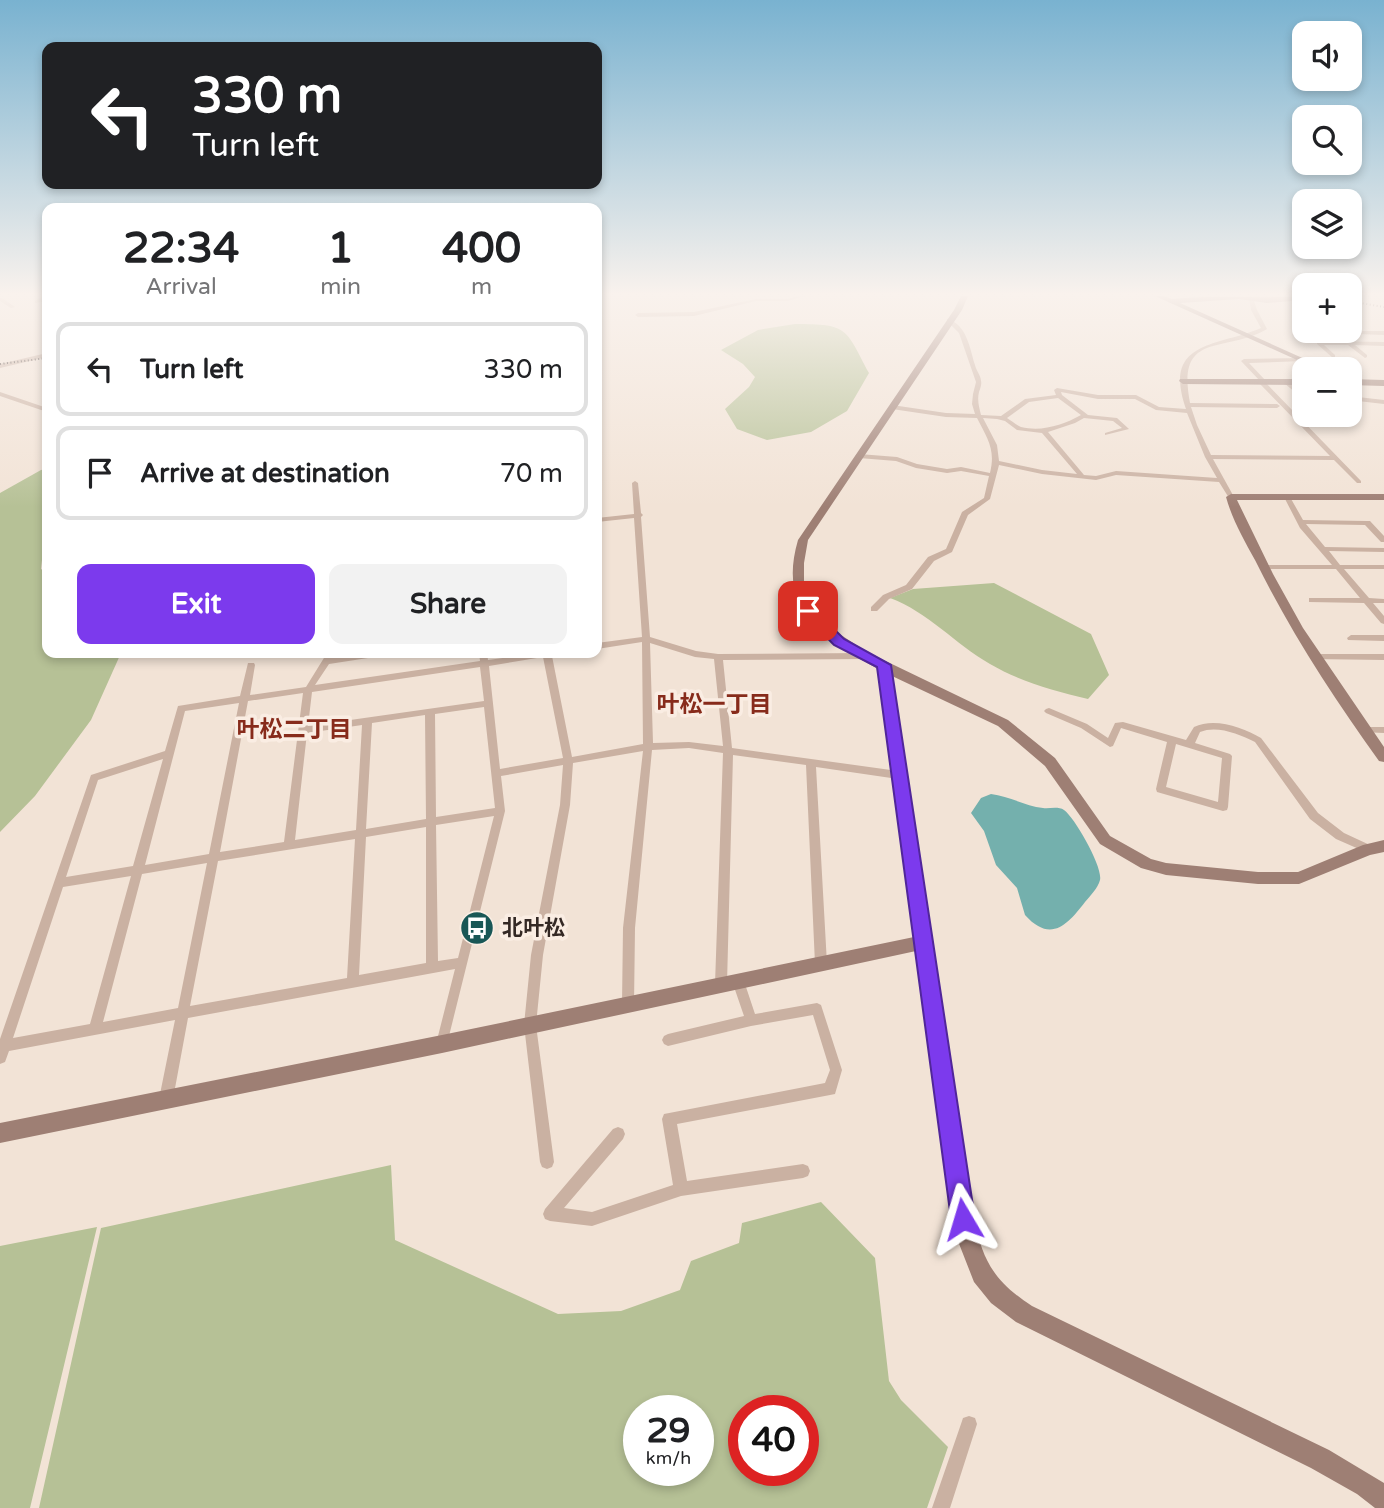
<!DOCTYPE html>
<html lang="en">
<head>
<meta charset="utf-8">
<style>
  :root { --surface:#fff; --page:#f2f2f2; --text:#202124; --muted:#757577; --line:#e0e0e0; --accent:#7c3aed }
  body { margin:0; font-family:"Varela Round","Noto Sans JP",sans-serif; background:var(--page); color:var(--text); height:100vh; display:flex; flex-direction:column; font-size:26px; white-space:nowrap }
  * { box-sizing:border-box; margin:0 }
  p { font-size:23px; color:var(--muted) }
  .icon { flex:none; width:38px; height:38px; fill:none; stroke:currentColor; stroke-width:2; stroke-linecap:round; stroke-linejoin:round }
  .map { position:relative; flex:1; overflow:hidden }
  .drawer { position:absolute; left:42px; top:203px; width:560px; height:455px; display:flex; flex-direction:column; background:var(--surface); border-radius:14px; box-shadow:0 4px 10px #0003 }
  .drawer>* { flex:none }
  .banner { position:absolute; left:42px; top:42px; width:560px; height:147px; border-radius:14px; box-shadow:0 4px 10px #0003; background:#202124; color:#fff; overflow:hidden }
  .tools { position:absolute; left:1292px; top:21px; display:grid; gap:14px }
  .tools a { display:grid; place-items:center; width:70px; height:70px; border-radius:14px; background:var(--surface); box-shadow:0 4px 10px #0003; font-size:35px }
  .speed { position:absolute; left:623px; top:1395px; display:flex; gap:14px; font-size:35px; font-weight:700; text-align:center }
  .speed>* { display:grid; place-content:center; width:91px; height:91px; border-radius:50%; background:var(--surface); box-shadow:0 4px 10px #0003; line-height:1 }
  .speed small { font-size:18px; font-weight:400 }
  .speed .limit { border:10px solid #d22; background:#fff; color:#111 }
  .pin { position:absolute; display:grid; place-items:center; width:60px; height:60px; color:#fff; margin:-30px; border-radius:14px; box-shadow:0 4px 10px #0006 }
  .me { position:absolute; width:77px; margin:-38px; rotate:353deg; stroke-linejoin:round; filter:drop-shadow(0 0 5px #0008) }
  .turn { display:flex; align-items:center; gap:24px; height:147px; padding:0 35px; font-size:32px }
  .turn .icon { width:91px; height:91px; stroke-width:2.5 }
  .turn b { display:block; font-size:49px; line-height:60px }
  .eta { display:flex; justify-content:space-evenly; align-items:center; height:119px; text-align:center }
  .eta b { font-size:42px; font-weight:700; line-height:49px }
  .button { display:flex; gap:14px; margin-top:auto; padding:14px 35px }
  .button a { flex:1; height:80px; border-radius:14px; background:var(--accent); color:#fff; font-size:28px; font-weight:700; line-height:80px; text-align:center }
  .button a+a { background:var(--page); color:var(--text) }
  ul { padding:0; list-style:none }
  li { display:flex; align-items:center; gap:21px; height:94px; margin:0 14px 10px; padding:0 21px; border:4px solid var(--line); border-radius:14px }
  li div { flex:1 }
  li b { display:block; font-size:26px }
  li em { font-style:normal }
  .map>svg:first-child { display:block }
  .green { fill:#b6c196; fill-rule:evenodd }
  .water { fill:#74b0ad }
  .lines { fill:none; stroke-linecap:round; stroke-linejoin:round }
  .street { fill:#cab1a2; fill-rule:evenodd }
  .secondary { fill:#9e7f74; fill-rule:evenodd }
  .rail { stroke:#342925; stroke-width:2; stroke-dasharray:1 2.5; stroke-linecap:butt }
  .route { fill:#7c3aed; stroke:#51269a; stroke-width:2 }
  .labels { text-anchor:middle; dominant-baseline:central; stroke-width:7; stroke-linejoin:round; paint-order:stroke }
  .poi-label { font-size:21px; font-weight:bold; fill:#342925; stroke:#faede3; text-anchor:start }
  .neighbourhood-label { font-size:23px; font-weight:bold; fill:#872b1b; stroke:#faede3 }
</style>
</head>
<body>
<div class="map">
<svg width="1384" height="1508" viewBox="0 0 1384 1508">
  <rect width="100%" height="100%" fill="#f2e3d6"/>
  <path class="green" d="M795 324C849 324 845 328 869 373L847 411 811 432 767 440 737 429 725 409 749 387 755 377 743 364 721 350 758 330Z
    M47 469V535L44 542 41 569 47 573V653H121L91 720 35 796 0 832V493L41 470Z
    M994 583 1091 634 1109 675 1088 699C1054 691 1021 682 990 664 955 644 928 612 890 598L913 589Z
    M391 1165 395 1240 558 1314 621 1311 680 1290 691 1261 739 1243 742 1223 821 1202 875 1258 889 1381 901 1400 948 1447 927 1508H39L101 1228ZM639 1410H698V1470H639ZM744 1410H803V1470H744Z
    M97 1227 30 1508H0V1246Z"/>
  <path class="water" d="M991 794C1009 796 1025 806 1043 808 1049 809 1058 806 1064 810 1075 818 1103 867 1100 880 1098 888 1090 896 1085 902 1068 924 1051 944 1025 915L1017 888 996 865 984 831 971 813 981 798Z"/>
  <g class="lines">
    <path class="street" d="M43 296H47L45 299H47V301L35 303V301Z
      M798 296H804L788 301H756L694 316 638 317 635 315 638 313 694 312 756 299H788Z
      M1249 297 1253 298 1257 310 1267 329C1224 354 1176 330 1190 403L1277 404 1280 406 1277 408 1191 407 1197 425 1211 455 1330 456 1259 383 1260 381 1241 361 1244 359 1302 358 1304 359V361L1249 363 1266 381V383L1361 481V483H1357L1334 460 1213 459 1234 497 1231 499 1229 498 1219 482 1116 475 1096 480 1042 474 999 465 990 499 968 515 952 552 934 561 912 589 889 599 877 611H871V607L883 595 906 585 928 557 946 549 962 512 984 498 989 476 961 471 947 473 916 468 896 461 859 458 856 456 859 454 897 457 917 464 947 469 961 467 990 473C996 449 987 438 977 418L946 417 892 409 889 407 892 405 946 413 975 414 972 404 973 394 976 382 959 333 947 321V319C967 324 970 349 975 365 976 370 981 376 981 381 982 384 980 389 979 392 977 400 979 407 981 415L1001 416 1025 399 1056 395 1054 390 1057 388 1098 395H1136L1159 407 1186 409C1162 340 1217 347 1261 328L1251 310ZM1061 392 1098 399H1135L1156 410 1187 413 1205 457 1217 478 1116 471 1096 476 1084 475 1048 432 1075 423 1084 418 1113 421 1122 428 1105 433V435L1129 429 1117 418 1088 415 1062 395ZM1058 398 1081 415C1063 425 1042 432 1021 427 1016 425 1012 421 1007 418L1029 402ZM983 418 997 419 1005 421 1017 430 1042 433 1077 474 1042 470 999 461 997 445Z
      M0 298H2L15 307 11 308 0 301Z
      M1359 331H1384V335L1357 334 1356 333Z
      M1319 341 1384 342V346L1355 345 1367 355V357L1365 358 1348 345H1324L1335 355V357L1333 358 1317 344V342Z
      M47 353V357L0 368V364Z
      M1286 380 1299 390H1304V394L1296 393 1284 383V381Z
      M0 392 47 408V412L0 396Z
      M1349 396 1384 400V404L1349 400Z
      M635 481 638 483 641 513 643 515 641 517 650 637 696 651 718 654 866 653 870 656 866 659 723 660 732 748 898 771 901 772 903 775 901 778 898 779 816 767 827 964 825 968 821 969 817 968 815 964 806 765 733 755 727 984 725 988 721 989 717 988 715 984 723 753 689 748 652 750 635 928 634 1004 632 1008 628 1010 624 1008 622 1004 623 928 643 751 573 763 570 805 543 955 536 1025 554 1162 552 1167 547 1169 542 1167 540 1162 524 1025 531 955 560 805 563 765 501 776 505 811 446 1048 442 1050 438 1048 436 1044 455 969 188 1018 173 1099 171 1104 166 1106 161 1104 159 1099 175 1020 9 1051 5 1062 0 1064V1039L91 775 165 751 178 706 240 696 248 663H254L255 665 250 695 306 687 327 653H335L333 657 364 653H385L381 656 329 664 315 685 480 661 479 653H487L488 660 538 653H559L558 655 552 656 572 757 643 744 642 642 597 649V643L642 637 634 518 597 522V518L634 514 632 483ZM650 643 695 657 714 659 723 746 689 742 653 743ZM543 657 563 758 500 769 489 666ZM480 667 484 701 308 726 312 692ZM303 693 284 842 220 852 248 701ZM239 703 209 854 145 865 185 711ZM484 707 495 808 436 817 435 714ZM425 715 426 819 366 829 372 723ZM362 725 356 830 295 840 307 733ZM163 759 133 866 66 877 98 780ZM494 816 458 958 438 961 436 825ZM426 827V963L359 975 366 837ZM355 839 347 978 190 1006 218 861ZM207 863 178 1008 103 1022 142 874ZM131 876 90 1024 13 1038 63 887Z
      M1287 495 1290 497 1303 520 1367 521H1370L1384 536V542H1381L1365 525 1306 524 1325 547 1384 548V552L1329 551 1340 565H1384V569H1344L1369 598 1384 599V603H1373L1384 616V624L1381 623 1364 603 1309 602V598H1360L1336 569H1260V565H1332L1300 528 1284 497Z
      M1351 635H1384V641L1348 640 1347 638Z
      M1314 654H1384V660L1311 659 1310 657Z
      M1049 708 1087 724 1108 738 1115 723 1123 722 1186 740 1194 727C1214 717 1243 727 1261 738L1318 813 1344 833 1372 846 1373 849 1372 852 1368 853 1336 839 1310 819 1255 742C1239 734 1217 725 1200 732L1195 743 1230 754 1232 756 1228 807 1227 810 1223 811 1157 792 1156 789 1167 742 1121 728 1113 746 1110 747 1081 728 1046 713 1044 711 1046 709ZM1176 744 1222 758 1218 802 1166 787Z
      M1364 727H1384V733L1361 732 1359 730Z
      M738 976 742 977 744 981 755 1014 817 1003 821 1005 842 1070 835 1094 830 1095 677 1124 687 1181 803 1164 808 1166 810 1171 808 1176 803 1178 681 1196 592 1226 550 1221 545 1219 543 1214 545 1209 613 1129 618 1127 623 1129 625 1134 623 1139 564 1208 592 1212 673 1185 662 1119 664 1114 825 1083 830 1070 813 1015 751 1026 668 1046 664 1044 662 1040 664 1036 668 1034 744 1016 732 981 734 977Z
      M969 1416 975 1418 977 1424 950 1508H932L961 1424 963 1418Z"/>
    <path class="secondary" d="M961 296H968L962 310 808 540 804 563V588L809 603 820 618 841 635 867 652 1008 720 1055 758 1110 836 1151 859 1166 863 1258 872H1298L1363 845 1384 840V852L1370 855 1299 884H1258L1166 875 1141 868 1100 844 1045 766 998 726 892 676 974 1219C983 1262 995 1282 1032 1306L1329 1450 1384 1483V1508H1375L1357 1494 1311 1468 1016 1322 991 1303 974 1282 956 1236 916 951 442 1053 0 1143V1123L442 1035 914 937 878 669C822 638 777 612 798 540L954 310Z
      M1155 296H1164L1172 299C1216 295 1260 299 1304 296V300L1267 303 1239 299 1180 303 1327 369H1317Z
      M1180 379H1304V385L1183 384 1179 381Z
      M1349 379 1384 380V386L1349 385Z
      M1384 494V500H1237L1273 574 1303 628 1384 747V762L1379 761C1333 697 1290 631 1255 560 1244 540 1232 519 1226 497L1231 494Z"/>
    <path class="rail" d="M1349 301 1384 307
      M0 364 47 358"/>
  </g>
  <linearGradient id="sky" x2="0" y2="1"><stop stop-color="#79b2d0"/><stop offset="0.58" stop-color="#f9f2ed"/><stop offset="1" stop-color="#f9f2ed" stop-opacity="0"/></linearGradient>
  <rect width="1384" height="507" fill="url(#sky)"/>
  <path class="route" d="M808 607 813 608 844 639 891 665 975 1219 971 1228 963 1231 955 1228 951 1219 877 667 834 645 801 611Z"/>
  <defs>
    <g id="bus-disc" transform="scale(1.75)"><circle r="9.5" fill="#195756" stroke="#faede3"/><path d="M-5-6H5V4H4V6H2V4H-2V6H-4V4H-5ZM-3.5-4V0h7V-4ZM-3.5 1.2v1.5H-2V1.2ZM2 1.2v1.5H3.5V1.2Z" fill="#fff"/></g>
  </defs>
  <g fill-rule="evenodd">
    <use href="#bus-disc" x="477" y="928"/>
  </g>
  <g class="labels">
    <g class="poi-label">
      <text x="502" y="928">北叶松</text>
    </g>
    <g class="neighbourhood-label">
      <text x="714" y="705">叶松一丁目</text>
      <text x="294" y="730">叶松二丁目</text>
    </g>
  </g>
</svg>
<div class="tools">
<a><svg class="icon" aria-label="sound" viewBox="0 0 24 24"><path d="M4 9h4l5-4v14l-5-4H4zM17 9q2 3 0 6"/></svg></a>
<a><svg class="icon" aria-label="search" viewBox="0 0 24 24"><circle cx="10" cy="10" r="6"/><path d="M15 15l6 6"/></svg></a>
<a><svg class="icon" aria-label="layers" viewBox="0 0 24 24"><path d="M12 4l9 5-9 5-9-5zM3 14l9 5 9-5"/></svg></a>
<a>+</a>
<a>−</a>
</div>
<div class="speed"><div>29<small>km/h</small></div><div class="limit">40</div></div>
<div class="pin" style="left:808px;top:611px;background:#d93025"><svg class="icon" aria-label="arrive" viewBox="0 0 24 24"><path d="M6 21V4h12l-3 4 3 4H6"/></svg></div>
<svg class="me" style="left:963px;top:1219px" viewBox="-20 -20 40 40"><path d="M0-17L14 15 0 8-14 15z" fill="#7c3aed" stroke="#fff" stroke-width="4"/></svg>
<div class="banner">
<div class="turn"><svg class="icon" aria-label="left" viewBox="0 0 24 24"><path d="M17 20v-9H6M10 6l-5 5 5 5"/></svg><div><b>330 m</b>Turn left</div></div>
</div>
<section class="drawer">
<div class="eta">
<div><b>22:34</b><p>Arrival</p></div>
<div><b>1</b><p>min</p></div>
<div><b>400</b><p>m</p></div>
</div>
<ul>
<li><svg class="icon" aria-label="left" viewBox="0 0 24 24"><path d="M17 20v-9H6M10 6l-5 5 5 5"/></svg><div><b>Turn left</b></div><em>330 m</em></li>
<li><svg class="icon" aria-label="arrive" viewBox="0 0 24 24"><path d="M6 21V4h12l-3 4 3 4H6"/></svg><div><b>Arrive at destination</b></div><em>70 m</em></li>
</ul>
<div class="button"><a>Exit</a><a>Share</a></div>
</section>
</div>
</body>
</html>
